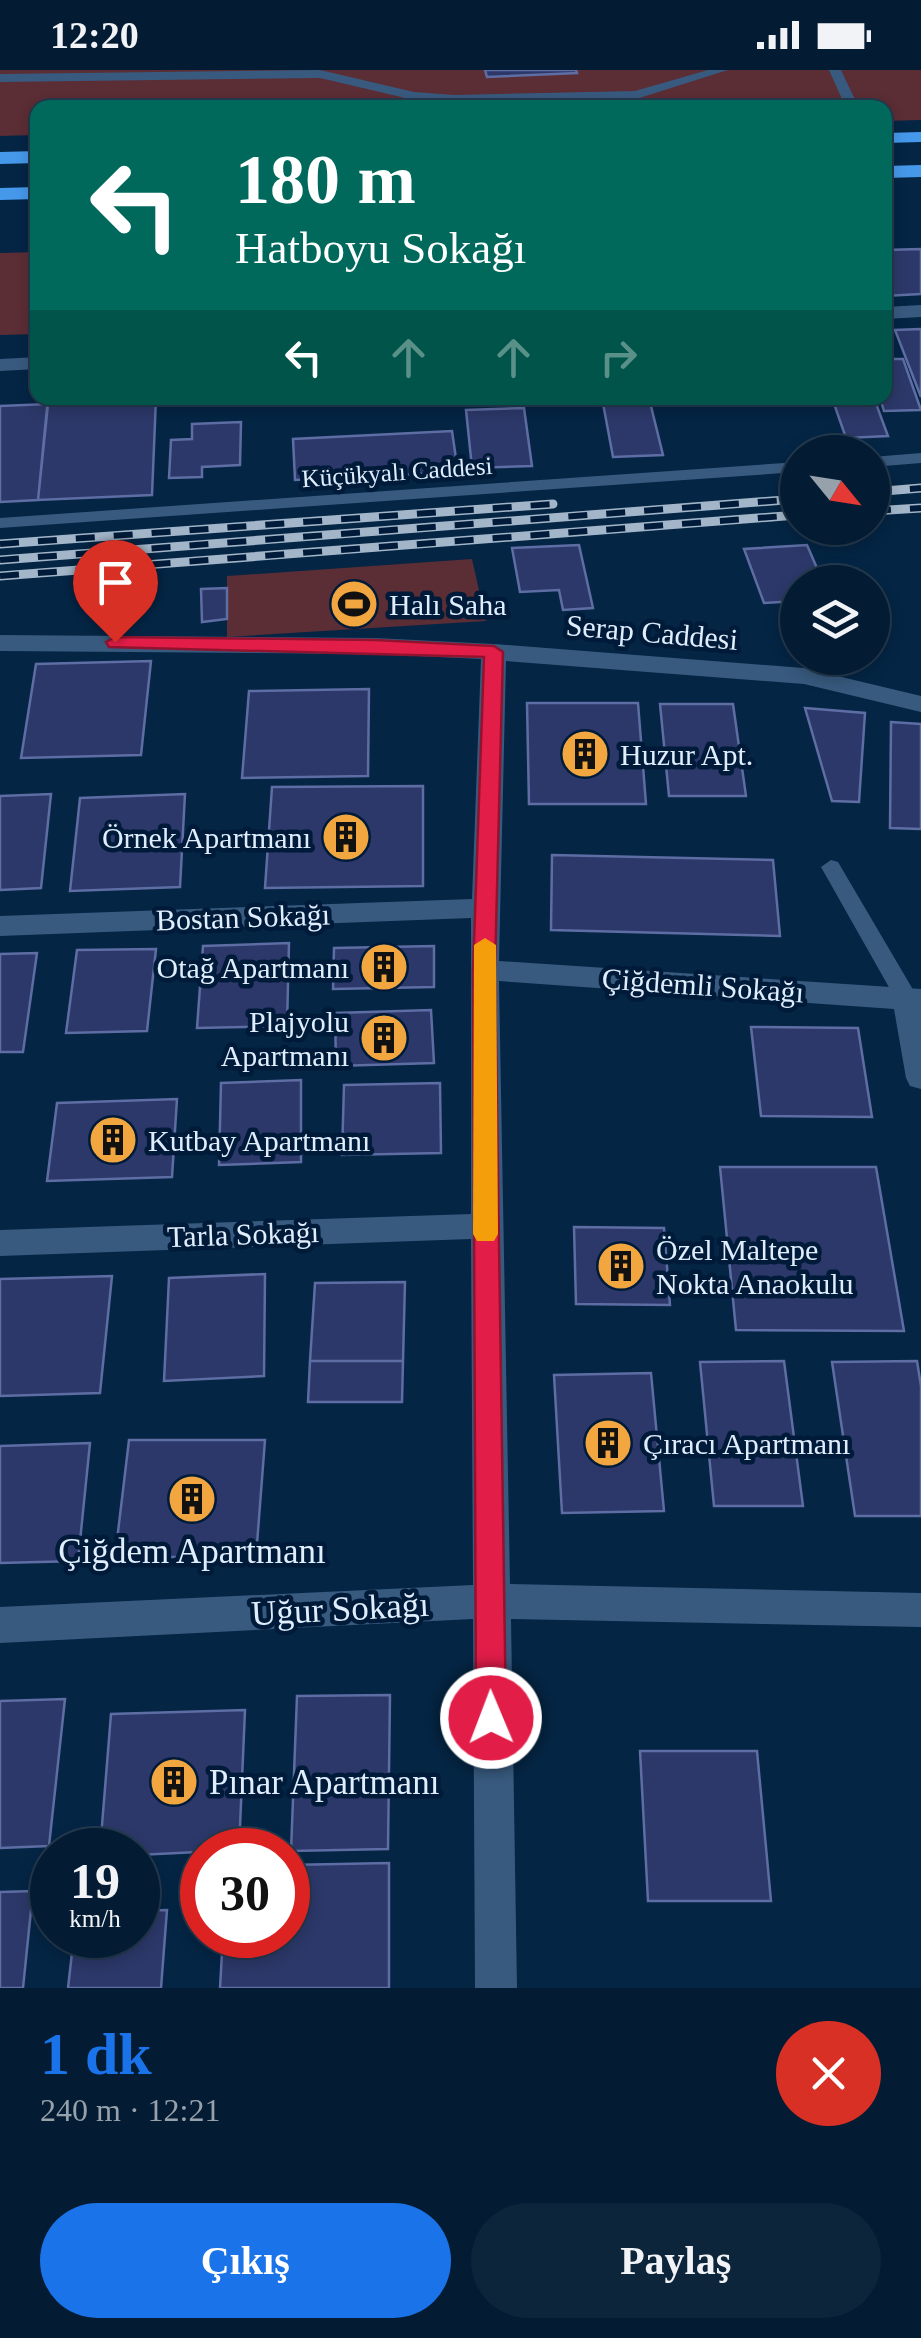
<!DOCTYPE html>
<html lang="tr">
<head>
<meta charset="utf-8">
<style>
  :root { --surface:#031c33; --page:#0d253b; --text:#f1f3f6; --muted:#97a1ac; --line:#243a4e; --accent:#1a73e8 }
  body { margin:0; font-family:"Times New Roman",serif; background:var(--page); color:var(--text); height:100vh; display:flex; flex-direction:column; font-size:38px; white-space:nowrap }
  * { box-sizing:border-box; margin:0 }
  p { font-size:32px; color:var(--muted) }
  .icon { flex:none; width:55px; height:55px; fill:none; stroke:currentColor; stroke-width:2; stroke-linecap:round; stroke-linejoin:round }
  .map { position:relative; height:1918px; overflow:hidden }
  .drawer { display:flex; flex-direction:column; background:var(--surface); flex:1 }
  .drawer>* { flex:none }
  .hud { position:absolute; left:30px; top:30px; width:862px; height:305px; border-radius:20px; box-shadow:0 5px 15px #0003,0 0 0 2px var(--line); background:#00695c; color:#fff; overflow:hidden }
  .needle { width:65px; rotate:120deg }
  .buttons { position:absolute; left:780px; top:365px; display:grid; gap:20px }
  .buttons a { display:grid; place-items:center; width:110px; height:110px; border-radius:50%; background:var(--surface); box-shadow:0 5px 15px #0003,0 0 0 2px var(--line); font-size:50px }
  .speed { position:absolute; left:30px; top:1758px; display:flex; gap:20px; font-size:50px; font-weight:700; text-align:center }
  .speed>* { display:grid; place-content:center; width:130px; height:130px; border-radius:50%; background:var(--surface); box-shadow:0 5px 15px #0003,0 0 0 2px var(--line); line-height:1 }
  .speed small { font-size:25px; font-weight:400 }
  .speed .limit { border:15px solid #d22; background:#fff; color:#111 }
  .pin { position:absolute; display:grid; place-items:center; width:85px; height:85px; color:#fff; margin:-102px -42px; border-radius:50% 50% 50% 0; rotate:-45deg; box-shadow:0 0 10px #0007 }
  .pin .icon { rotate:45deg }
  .me { position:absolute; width:110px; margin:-55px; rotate:359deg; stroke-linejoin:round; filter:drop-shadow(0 0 8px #0008) }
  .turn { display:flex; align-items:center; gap:35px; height:210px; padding:0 40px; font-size:45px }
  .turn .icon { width:130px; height:130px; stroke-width:2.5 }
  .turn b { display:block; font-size:70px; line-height:85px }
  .lanes { display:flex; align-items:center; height:95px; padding:0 40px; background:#0003; justify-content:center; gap:50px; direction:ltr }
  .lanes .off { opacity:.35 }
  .round { display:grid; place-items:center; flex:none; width:105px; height:105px; border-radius:52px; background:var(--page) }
  .headline { display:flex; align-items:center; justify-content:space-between; height:170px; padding:0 40px }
  h1 { font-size:60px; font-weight:600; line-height:75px; color:var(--accent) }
  .action { display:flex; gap:20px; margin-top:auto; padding:20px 40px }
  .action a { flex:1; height:115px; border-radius:60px; background:var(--accent); color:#fff; font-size:40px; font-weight:600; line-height:115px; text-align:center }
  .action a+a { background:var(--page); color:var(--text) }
  .status { display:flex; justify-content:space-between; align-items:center; height:70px; padding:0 50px; background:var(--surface); direction:ltr }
  .status svg { height:28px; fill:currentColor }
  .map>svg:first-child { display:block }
  .green { fill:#5b2d35 }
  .building { fill:#2c3869; stroke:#5e6da3; stroke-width:2.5 }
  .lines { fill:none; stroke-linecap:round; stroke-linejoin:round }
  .service { fill:#385a7e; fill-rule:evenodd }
  .minor { fill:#385a7e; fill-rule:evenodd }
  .trunk { fill:#4698ea; fill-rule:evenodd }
  .rail-casing { stroke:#a3b6c9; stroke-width:9 }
  .rail { stroke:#001b39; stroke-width:6; stroke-dasharray:19; stroke-linecap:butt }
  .route { fill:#e11d48; stroke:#92132f; stroke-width:2.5 }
  .slow { fill:#f59e0b }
  .labels { text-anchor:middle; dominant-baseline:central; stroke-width:9; stroke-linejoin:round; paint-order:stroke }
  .far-street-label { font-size:25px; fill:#dfedfc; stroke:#001b39 }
  .poi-label { font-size:30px; fill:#dfedfc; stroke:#001b39; text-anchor:start }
  .street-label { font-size:30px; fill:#dfedfc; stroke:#001b39 }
  .near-poi-label { font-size:35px; fill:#dfedfc; stroke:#001b39 }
  .near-street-label { font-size:35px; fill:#dfedfc; stroke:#001b39 }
</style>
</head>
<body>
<div class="status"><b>12:20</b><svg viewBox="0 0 49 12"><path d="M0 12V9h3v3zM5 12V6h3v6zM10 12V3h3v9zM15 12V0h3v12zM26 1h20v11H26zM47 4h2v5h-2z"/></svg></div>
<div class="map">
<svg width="921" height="1918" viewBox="0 0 921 1918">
  <rect width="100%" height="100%" fill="#042544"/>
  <path class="green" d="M0 0H921V50L885 51V38H38L37 65 0 66Z
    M37 182V264L0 265V183Z
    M472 489 486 551 227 567V506Z"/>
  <path class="building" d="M485 0H576L577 3 487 7Z
    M921 179V224L885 226V180Z
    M921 259V327L895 260Z
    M885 289H903L921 340 884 341 880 328H885Z
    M48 328H156L152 425 38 430Z
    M602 328H649L663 385 613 387Z
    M832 328H874L888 366 846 368Z
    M48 334 38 430 0 432V336Z
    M524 338 532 396 472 398 466 340Z
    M241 352 240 395 202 397V407L169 408 171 370 192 369V354Z
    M452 361 458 402 295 410 293 369Z
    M579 475 593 538 563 540 559 520 520 522 512 478Z
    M807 475 823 512H798V531L764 533 744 479Z
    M227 518V549L202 552 201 519Z
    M151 591 141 685 21 688 36 594Z
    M369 619 368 706 242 708 249 621Z
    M527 633H638L646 734H529Z
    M660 634H733L746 726H669Z
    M805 638 865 643 859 732 832 731Z
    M891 652 921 654V759L890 758Z
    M423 716V816L265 818 272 717Z
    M51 724 41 818 0 820V726Z
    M185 724 180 817 70 821 80 728Z
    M552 785 773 790 780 866 551 860Z
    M289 873 287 956 197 958 203 876Z
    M434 876V917L333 919 334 878Z
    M156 879 147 961 66 963 77 880Z
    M37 883 23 982H0V884Z
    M431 940 434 993 336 996 335 943Z
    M751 957 858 958 872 1047 761 1046Z
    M301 1010V1092L219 1095 221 1013Z
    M440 1013 441 1083 342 1085 344 1015Z
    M177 1029 172 1107 47 1111 57 1033Z
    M720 1097H876L904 1261 736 1260Z
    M574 1157 664 1158 670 1235 576 1234Z
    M265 1204 264 1306 164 1311 169 1208Z
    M112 1206 100 1323 0 1326V1209Z
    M405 1212 403 1291H310L315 1213Z
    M310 1291H403L402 1332H308Z
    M784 1291 803 1436H714L700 1292Z
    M917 1291 921 1316V1446H855L832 1292Z
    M651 1303 664 1441 562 1443 554 1305Z
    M129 1370H265L256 1487H115Z
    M90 1373 78 1491 0 1493V1376Z
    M390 1625 388 1779 291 1781 297 1626Z
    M65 1629 49 1776 0 1778V1631Z
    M245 1640 239 1780 138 1785V1780H100L111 1644Z
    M640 1681H757L771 1831H648Z
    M389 1793V1918H220L223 1865H288V1795Z
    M33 1821 23 1918H0V1822Z
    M167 1840 161 1918H68L74 1865H138V1841Z"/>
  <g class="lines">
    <path class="service" d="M320 0 414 22 454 25 635 21 708 0H728L636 29 454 33 414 30 320 8 0 12V4Z
      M829 0H841L859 38H846Z
      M921 383V393L872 397V387Z
      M798 392V402L0 458V448Z
      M831 790 838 792 915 923 918 929 915 935H899L821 797Z"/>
    <path class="minor" d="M921 235V247L885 249V237Z
      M38 287V299L0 301V289Z
      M0 565 375 568 494 574 804 598 921 626V642L804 614 506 591 499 891 921 919V1019L910 1016 906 1008 894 939 499 911 510 1514 921 1523V1557L511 1549 517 1918H475L473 1549 0 1573V1537L473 1515 471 1169 0 1186V1160L471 1144V848L0 866V846L472 829 481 589 375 584 0 581Z"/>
    <path class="trunk" d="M921 62V72L885 73V63Z
      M38 81V93L0 94V82Z
      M921 95V107L885 108V96Z
      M38 117V129L0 130V118Z"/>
    <g class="rail-casing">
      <path id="rail" d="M872 422 921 418
        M872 441 921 438
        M0 474 553 434
        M0 490 798 429
        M0 506 798 445"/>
    </g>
    <use href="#rail" class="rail"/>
  </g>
  <path class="route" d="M115 567 375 570 494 576 503 582 495 900 506 1648 501 1658 491 1662 481 1658 476 1648 473 900 484 587 109 577 106 572Z"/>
  <path class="slow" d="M485 868 496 875 498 1164 494 1171H477L473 1164 474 875Z"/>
  <defs>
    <g id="stadium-disc" transform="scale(2.5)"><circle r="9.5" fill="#f1a63f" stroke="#001b39"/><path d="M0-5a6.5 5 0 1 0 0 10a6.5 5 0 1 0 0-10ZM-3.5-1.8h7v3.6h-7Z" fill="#111"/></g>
    <g id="building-disc" transform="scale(2.5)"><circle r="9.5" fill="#f1a63f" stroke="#001b39"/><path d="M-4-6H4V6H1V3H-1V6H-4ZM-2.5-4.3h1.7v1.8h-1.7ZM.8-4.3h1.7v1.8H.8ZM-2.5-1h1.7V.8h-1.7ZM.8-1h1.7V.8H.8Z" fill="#111"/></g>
  </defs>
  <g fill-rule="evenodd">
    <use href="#stadium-disc" x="354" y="534"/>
    <use href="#building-disc" x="585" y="684"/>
    <use href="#building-disc" x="346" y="767"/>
    <use href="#building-disc" x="384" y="897"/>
    <use href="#building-disc" x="384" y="968"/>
    <use href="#building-disc" x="113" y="1070"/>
    <use href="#building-disc" x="621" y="1196"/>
    <use href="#building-disc" x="608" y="1373"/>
    <use href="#building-disc" x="192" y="1429"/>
    <use href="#building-disc" x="174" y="1712"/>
  </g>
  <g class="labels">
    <g class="far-street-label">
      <text transform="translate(397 402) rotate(-4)">Küçükyalı Caddesi</text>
    </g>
    <g class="poi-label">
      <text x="389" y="534">Halı Saha</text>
      <text x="620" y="684">Huzur Apt.</text>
      <text x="311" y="767" text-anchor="end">Örnek Apartmanı</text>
      <text x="349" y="897" text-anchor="end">Otağ Apartmanı</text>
      <text x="349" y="951" text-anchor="end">Plajyolu<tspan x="349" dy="34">Apartmanı</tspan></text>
      <text x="148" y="1070">Kutbay Apartmanı</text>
      <text x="656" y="1179">Özel Maltepe<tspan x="656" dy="34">Nokta Anaokulu</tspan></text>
      <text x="643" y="1373">Çıracı Apartmanı</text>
    </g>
    <g class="street-label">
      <text transform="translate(652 562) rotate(5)">Serap Caddesi</text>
      <text transform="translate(243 847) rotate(-2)">Bostan Sokağı</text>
      <text transform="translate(703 915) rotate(4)">Çiğdemli Sokağı</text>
      <text transform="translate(243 1164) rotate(-2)">Tarla Sokağı</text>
    </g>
    <g class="near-poi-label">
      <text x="192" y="1481">Çiğdem Apartmanı</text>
      <text x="209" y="1712" text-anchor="start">Pınar Apartmanı</text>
    </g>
    <g class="near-street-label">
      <text transform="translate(340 1539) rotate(-3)">Uğur Sokağı</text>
    </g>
  </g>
</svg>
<div class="buttons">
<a><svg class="needle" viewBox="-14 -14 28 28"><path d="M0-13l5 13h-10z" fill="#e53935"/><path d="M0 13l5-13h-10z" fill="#97a1ac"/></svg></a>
<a><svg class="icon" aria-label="layers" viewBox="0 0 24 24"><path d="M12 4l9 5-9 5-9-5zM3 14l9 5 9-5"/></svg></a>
</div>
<div class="speed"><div>19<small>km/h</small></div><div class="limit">30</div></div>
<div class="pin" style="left:115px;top:572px;background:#d93025"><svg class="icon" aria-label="arrive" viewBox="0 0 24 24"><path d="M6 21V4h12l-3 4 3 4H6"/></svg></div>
<svg class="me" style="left:491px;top:1648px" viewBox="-20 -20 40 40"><circle r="17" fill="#e11d48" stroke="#fff" stroke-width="3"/><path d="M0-11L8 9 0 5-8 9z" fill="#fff"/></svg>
<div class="hud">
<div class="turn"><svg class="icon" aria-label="left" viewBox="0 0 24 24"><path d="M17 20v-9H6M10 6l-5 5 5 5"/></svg><div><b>180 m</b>Hatboyu Sokağı</div></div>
<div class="lanes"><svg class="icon" aria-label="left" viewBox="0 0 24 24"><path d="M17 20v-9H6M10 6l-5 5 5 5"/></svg><svg class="icon off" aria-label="ahead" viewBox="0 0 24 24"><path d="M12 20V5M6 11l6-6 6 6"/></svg><svg class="icon off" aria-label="ahead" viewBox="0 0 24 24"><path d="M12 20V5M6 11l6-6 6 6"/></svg><svg class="icon off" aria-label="right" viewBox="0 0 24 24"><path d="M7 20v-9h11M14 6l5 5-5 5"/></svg></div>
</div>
</div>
<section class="drawer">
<div class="headline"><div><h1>1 dk</h1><p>240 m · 12:21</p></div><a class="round" style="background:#d93025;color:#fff"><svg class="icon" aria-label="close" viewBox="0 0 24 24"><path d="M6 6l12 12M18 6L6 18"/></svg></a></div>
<div class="action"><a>Çıkış</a><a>Paylaş</a></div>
</section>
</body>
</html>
